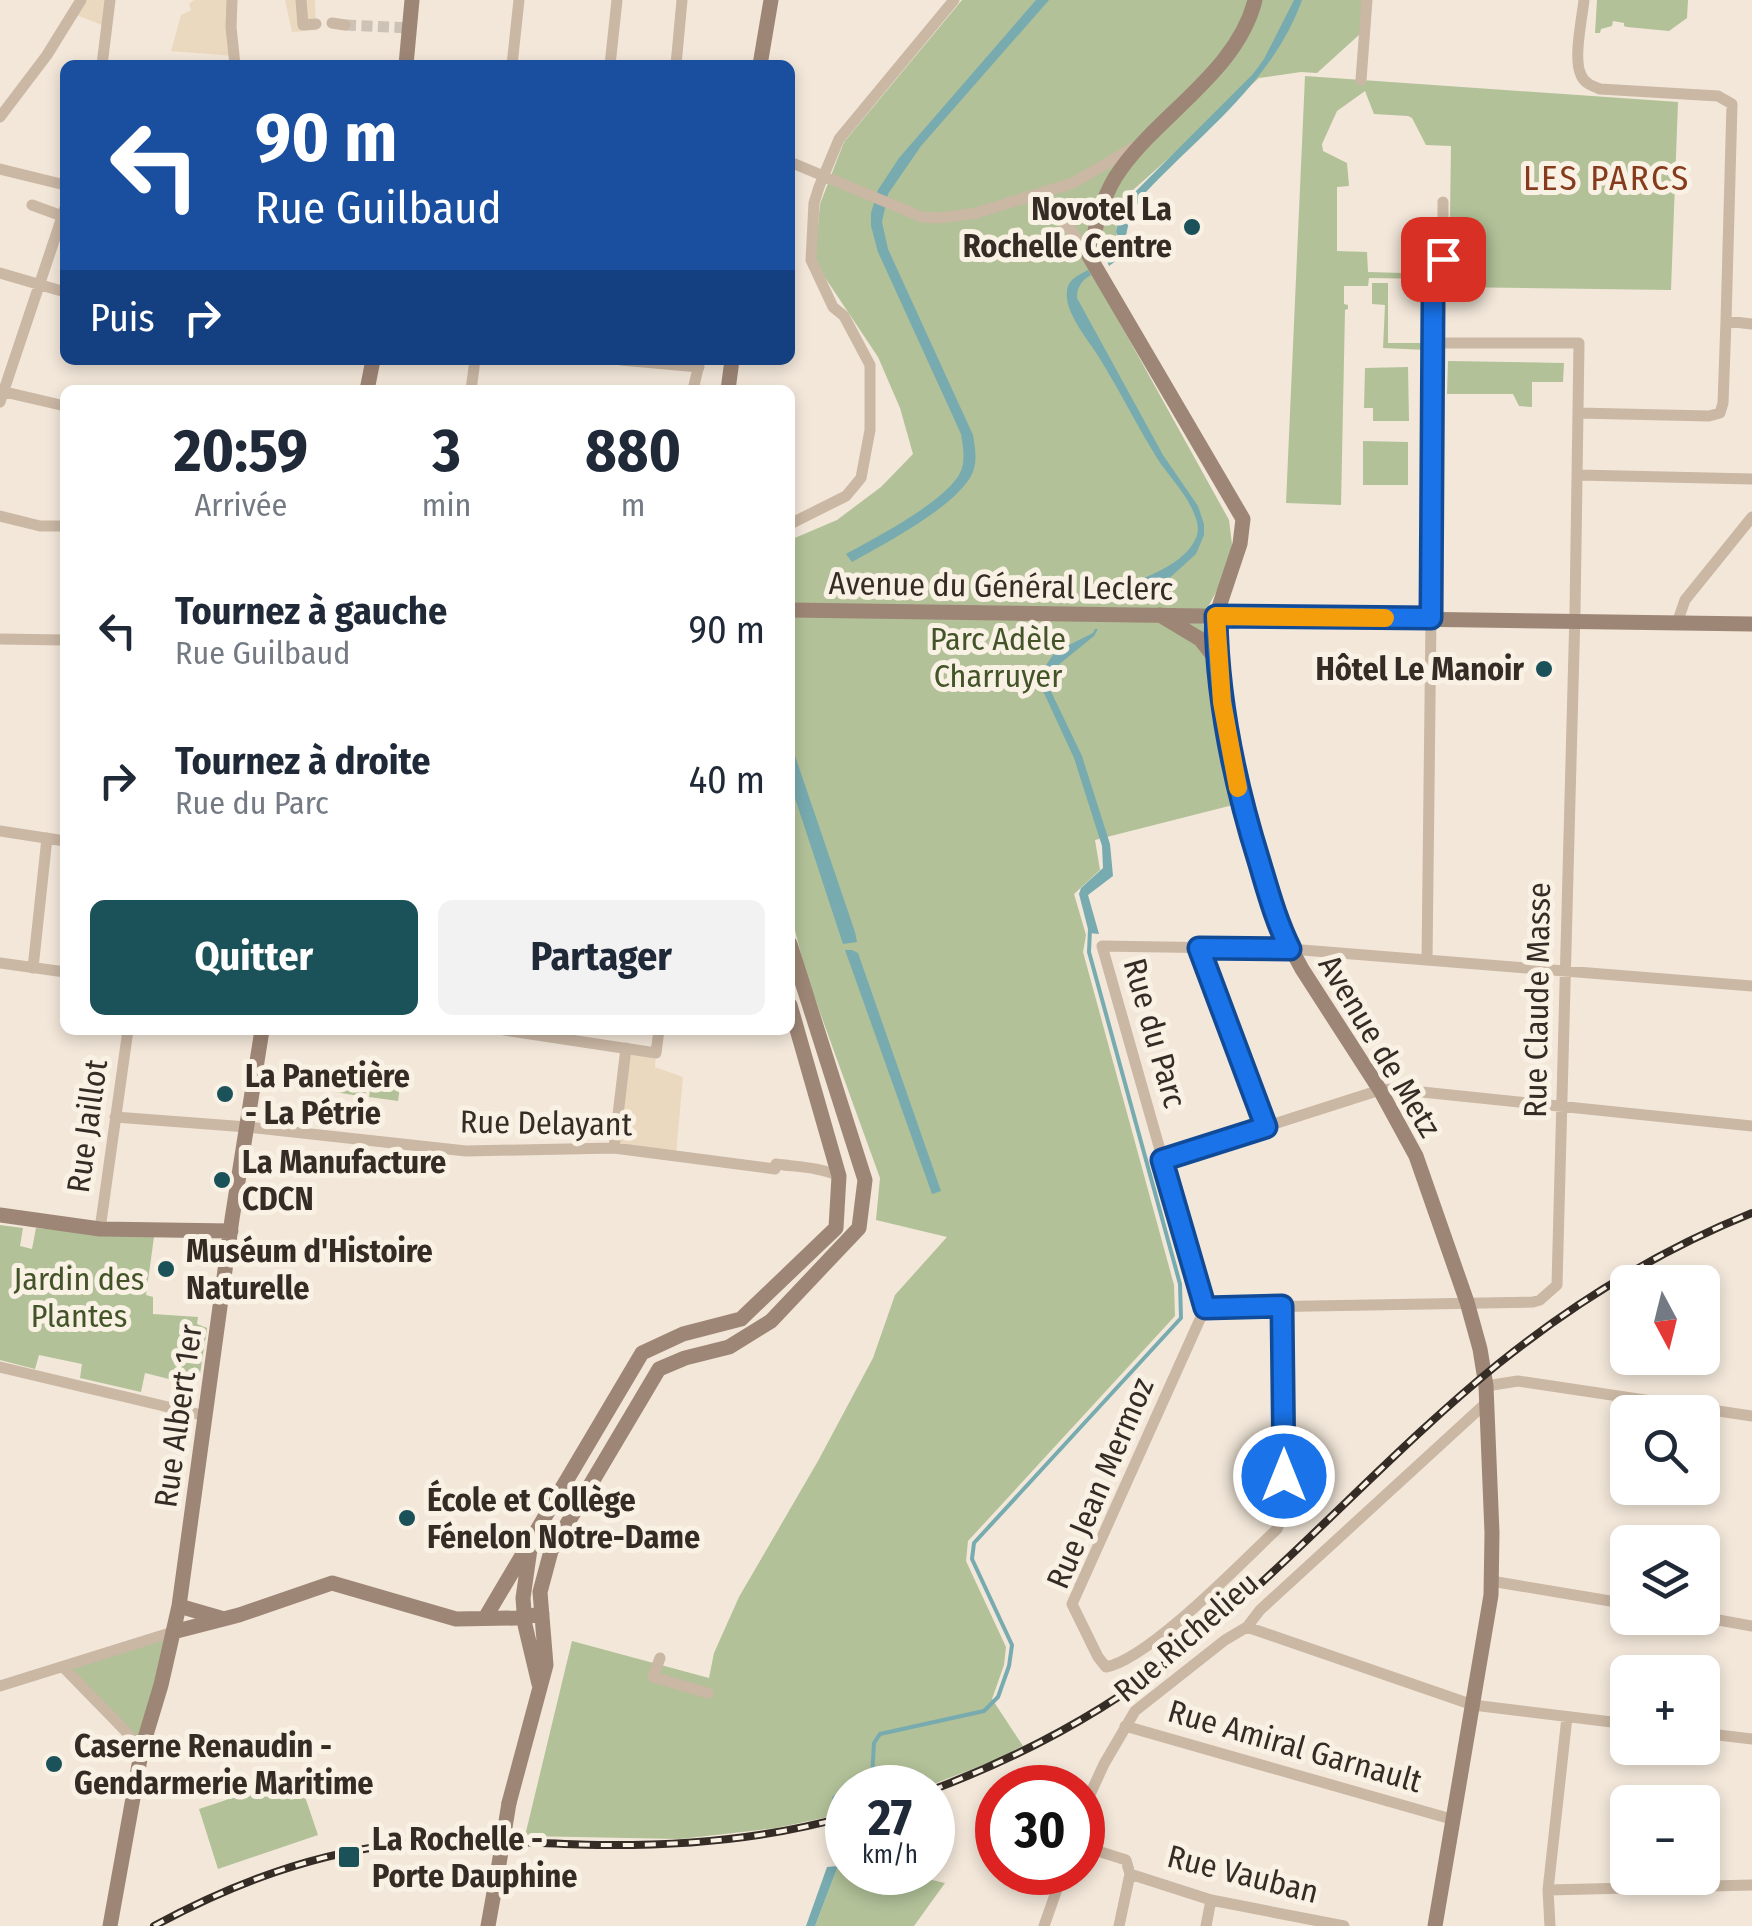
<!DOCTYPE html>
<html lang="fr">
<head>
<meta charset="utf-8">
<style>
  :root { --surface:#fff; --page:#f2f2f3; --text:#1f2937; --muted:#747a83; --accent:#1b5158 }
  body { margin:0; font-family:"Fira Sans Condensed",sans-serif; background:var(--page); color:var(--text); height:100vh; display:flex; flex-direction:column; font-size:38px; white-space:nowrap }
  * { box-sizing:border-box; margin:0 }
  p { font-size:32px; color:var(--muted) }
  .icon { flex:none; width:55px; height:55px; fill:none; stroke:currentColor; stroke-width:2; stroke-linecap:round; stroke-linejoin:round }
  .map { position:relative; flex:1; overflow:hidden }
  .sheet { position:absolute; left:60px; top:385px; width:735px; height:650px; display:flex; flex-direction:column; background:var(--surface); border-radius:15px; box-shadow:0 5px 15px #0003 }
  .sheet>* { flex:none }
  .top-card { position:absolute; left:60px; top:60px; width:735px; height:305px; border-radius:15px; box-shadow:0 5px 15px #0003; background:#1a4fa0; color:#fff; overflow:hidden }
  .needle { width:65px; rotate:173deg }
  .buttons { position:absolute; left:1610px; top:1265px; display:grid; gap:20px }
  .buttons a { display:grid; place-items:center; width:110px; height:110px; border-radius:15px; background:var(--surface); box-shadow:0 5px 15px #0003; font-size:50px }
  .speed { position:absolute; left:825px; top:1765px; display:flex; gap:20px; font-size:50px; font-weight:700; text-align:center }
  .speed>* { display:grid; place-content:center; width:130px; height:130px; border-radius:50%; background:var(--surface); box-shadow:0 5px 15px #0003; line-height:1 }
  .speed small { font-size:25px; font-weight:400 }
  .speed .limit { border:15px solid #d22; background:#fff; color:#111 }
  .pin { position:absolute; display:grid; place-items:center; width:85px; height:85px; color:#fff; margin:-42px; border-radius:20px; box-shadow:0 5px 15px #0006 }
  .me { position:absolute; width:110px; margin:-55px; rotate:0deg; stroke-linejoin:round; filter:drop-shadow(0 0 8px #0008) }
  .turn { display:flex; align-items:center; gap:35px; height:210px; padding:0 30px; font-size:45px }
  .turn .icon { width:130px; height:130px; stroke-width:2.5 }
  .turn b { display:block; font-size:70px; line-height:85px }
  .then { display:flex; align-items:center; height:95px; padding:0 30px; background:#0003; gap:20px; font-size:38px }
  .eta { display:flex; justify-content:space-evenly; align-items:center; height:170px; text-align:center }
  .eta b { font-size:60px; font-weight:700; line-height:70px }
  .button { display:flex; gap:20px; margin-top:auto; padding:20px 30px }
  .button a { flex:1; height:115px; border-radius:15px; background:var(--accent); color:#fff; font-size:40px; font-weight:700; line-height:115px; text-align:center }
  .button a+a { background:var(--page); color:var(--text) }
  ul { padding:0; list-style:none }
  li { display:flex; align-items:center; gap:30px; height:150px; padding:0 30px }
  li div { flex:1 }
  li b { display:block; font-size:38px }
  li em { font-style:normal }
  .map>svg:first-child { display:block }
  .green { fill:#b2c198 }
  .plaza { fill:#ebd9bf }
  .water { fill:#77abb0 }
  .lines { fill:none; stroke-linecap:round; stroke-linejoin:round }
  .stream { stroke:#77abb0; stroke-width:4 }
  .street-tunnel { stroke:#ccc2b5; stroke-width:11; stroke-dasharray:11 5.5; stroke-linecap:butt }
  .street { stroke:#cab7a4; stroke-width:11 }
  .secondary { stroke:#9e8676; stroke-width:15 }
  .rail-casing { stroke:#352c26; stroke-width:8 }
  .rail { stroke:#faf1e5; stroke-width:4; stroke-dasharray:11; stroke-linecap:butt }
  .secondary-bridge { stroke:#9e8676; stroke-width:15 }
  .route-casing { stroke:#114b97; stroke-width:25 }
  .route { stroke:#1a73e8; stroke-width:18 }
  .slow { stroke:#f59e0b; stroke-width:18 }
  .poi-dot { fill:#1b5158; stroke:#faf1e5; stroke-width:4 }
  .labels { text-anchor:middle; dominant-baseline:central; stroke-width:10; stroke-linejoin:round; paint-order:stroke }
  .poi-label { font-size:32px; font-weight:bold; fill:#352c26; stroke:#faf1e5; text-anchor:start }
  .street-label { font-size:32px; fill:#352c26; stroke:#faf1e5 }
  .park-label { font-size:32px; fill:#435429; stroke:#faf1e5 }
  .neighbourhood-label { font-size:35px; letter-spacing:2.5px; fill:#873b1d; stroke:#faf1e5 }
</style>
</head>
<body>
<div class="map">
<svg width="1752" height="1926" viewBox="0 0 1752 1926">
  <rect width="100%" height="100%" fill="#f2e7d9"/>
  <path class="green" d="M962 0H1364L1360 34 1317 73 1301 72 1259 78 1133 190 1117 221 1115 249 1105 258 1089 267 1229 520 1232 544 1228 570 1202 618 1214 701 1233 805 1095 840 1100 870 1074 894 1086 935 1083 952 1174 1285 1175 1316 968 1541 966 1561 1006 1647 1004 1665 992 1699 1023 1746 998 1759 926 1787 848 1788 847 1813 776 1828 680 1839 525 1836 572 1641 709 1678 714 1653 739 1597 818 1461 873 1358 895 1295 947 1237 876 1220 880 1178 806 974 790 910V540L837 520 881 487 913 454 900 408 878 357 824 276 815 257 820 204 844 142Z
    M1597 0H1688L1687 18 1669 31 1627 27 1624 26V23L1613 21 1612 26 1601 29 1600 33H1595Z
    M1305 76 1678 102 1671 290 1449 287 1451 146 1426 145 1412 118 1408 116 1374 114 1365 91 1337 111 1322 144 1323 151 1347 163 1349 186 1337 187V251L1367 252 1368 272 1438 274 1436 279 1369 278 1368 286H1344V304L1348 305V309L1345 310 1341 505 1286 503Z
    M1372 283H1388V343H1427V350L1383 348 1385 305 1372 304Z
    M1448 361 1564 363 1563 382H1532V407L1519 406 1513 394H1447Z
    M1408 367 1409 421H1373V408H1364L1365 368Z
    M1363 441 1408 442V485H1363Z
    M338 1069 362 1072V1078L367 1079 365 1097 335 1092Z
    M382 1076 401 1079 398 1101 369 1097 372 1079 381 1080Z
    M0 1225 23 1228 20 1246 32 1249 36 1228 154 1237 146 1295 153 1297V1314L198 1317 197 1324 207 1328 200 1374H190L189 1384 145 1373 141 1392 80 1378 82 1364 39 1355 35 1369 0 1360Z
    M173 1632 142 1748 64 1668Z
    M298 1776 318 1835 218 1869 199 1809Z
    M847 1863 848 1872 902 1873 945 1883 914 1926H815L838 1866Z"/>
  <path class="plaza" d="M81 0H110L107 27 74 14Z
    M194 0H234V56L171 51 181 15 191 10 189 4Z
    M285 0H315L316 30 292 32Z
    M626 1048 656 1053 655 1067 683 1077 676 1155 614 1148Z"/>
  <path class="water" d="M1036 0H1049L921 146 888 194 882 222 888 249 973 435C975 448 978 461 972 474 957 506 884 544 852 562L846 554C875 538 945 502 960 473 966 461 963 447 961 434L878 252 871 226V213L878 190 899 158Z
    M1294 0H1302C1273 81 1203 132 1146 192 1138 202 1130 214 1128 226 1123 247 1129 252 1109 266L1107 261 1115 256 1119 248 1116 231 1119 217 1133 194 1253 74 1264 59Z
    M1088 270 1091 275C1081 281 1077 287 1077 298L1163 455 1198 506 1204 524V535L1196 554 1144 601 1100 600 1099 595C1128 583 1182 570 1196 538 1199 531 1198 523 1195 516 1188 495 1169 477 1157 458 1137 426 1120 391 1100 359 1089 340 1064 313 1067 291 1068 279 1079 275 1088 270Z
    M1095 629H1098L1094 636 1051 671 1046 681 1082 756 1110 844 1113 876 1088 895 1099 934 1089 933 1079 894 1081 888 1103 868 1102 846 1074 758 1037 678 1055 652 1093 633Z
    M790 741 855 932 857 942 843 944 790 783Z
    M852 950 858 953 941 1191 932 1194 845 950Z
    M838 1866 815 1926H806L827 1867Z"/>
  <g class="lines">
    <path class="stream" d="M852 1788 872 1776 874 1743 880 1734 984 1711 998 1697 1009 1666 1012 1645 972 1559 974 1543 1181 1318 1180 1284 1089 952 1090 929
      M836 1856 842 1834 834 1798 848 1790"/>
    <path class="street-tunnel" d="M345 25 409 28"/>
    <path class="street" d="M232 0 231 27 235 65
      M301 0 303 25 316 24
      M1584 0C1582 19 1573 59 1581 75 1584 83 1592 86 1600 89L1718 96 1732 104 1726 321
      M332 23 345 25
      M102 65 110 0
      M512 65 519 0
      M610 65 617 0
      M676 65 682 0
      M1361 80 1367 0
      M0 117 47 55 81 0
      M790 162 922 217 940 218 976 213 1073 183 1136 146
      M0 169 65 185
      M1026 197C1061 213 1068 225 1089 256
      M32 205 62 216
      M0 273 65 292
      M621 360 699 367
      M471 390 475 360
      M693 390 699 364
      M1 391 65 406
      M0 402 65 208
      M1578 413 1709 416 1720 413 1723 403 1726 321 1752 324
      M1578 475 1752 479
      M0 516 40 526H65
      M790 524 846 496 861 478 870 430V365L844 316 833 307 811 260 814 203 819 187 839 139 954 0
      M1677 623 1685 600 1752 517
      M0 639 65 640
      M0 831 65 841
      M1199 948 1267 1127
      M1427 960 1431 618 1432 343 1434 287 1443 259V202
      M0 963 65 972
      M33 968 47 838
      M504 1030 656 1053 659 1030
      M115 1117 247 1127 466 1151 614 1148 775 1169 776 1164C797 1167 820 1167 839 1176
      M614 1148 626 1048
      M1162 1160 1380 1090 1393 1089 1752 1126
      M100 1229 128 1030
      M1205 1308 1533 1302 1540 1300 1557 1285 1575 612 1579 343H1432
      M1205 1308 1102 946 1290 949 1752 986
      M1205 1308 1072 1604 1098 1657 1106 1667C1149 1659 1242 1562 1277 1529L1284 1510 1283 1306
      M0 1367 206 1416
      M1486 1386 1518 1381 1752 1416
      M1491 1581 1628 1604
      M1702 1617 1752 1626
      M1247 1627 1473 1705 1628 1724
      M660 1658 653 1677 708 1693
      M64 1668 142 1748
      M0 1686 173 1632
      M1125 1726 1451 1819
      M1702 1733 1752 1739
      M1082 1812 1104 1764 1135 1711 1225 1640 1247 1627 1260 1610 1486 1403
      M1082 1846 1126 1860 1130 1874 1211 1900 1344 1926
      M1548 1890 1752 1885
      M1044 1926 1063 1872
      M1119 1926 1130 1874
      M1206 1926 1211 1900
      M1550 1926 1548 1890 1567 1717"/>
    <path class="secondary" d="M1255 0C1238 70 1161 113 1121 169 1102 194 1096 226 1089 256L1243 519 1240 544 1216 616 1222 702 1242 806 1280 928 1302 969 1380 1090 1416 1156 1467 1302 1480 1349 1486 1386 1492 1533 1491 1595 1435 1926
      M406 65 412 0
      M760 65 771 0
      M367 390 373 360
      M728 390 732 360
      M790 610 1752 624
      M1160 615 1200 639 1218 662
      M0 1215 100 1229 231 1231
      M530 1549 523 1598 525 1625 539 1684
      M179 1606 224 1619
      M485 1618 642 1353 683 1334 741 1319 836 1228 839 1176 790 1005
      M173 1632 239 1615 332 1583 456 1619 517 1618 542 1614
      M509 1803 546 1665 540 1592 551 1551 659 1369 685 1358 729 1347 771 1321 859 1228 865 1180 790 944
      M110 1926 142 1748 161 1685 179 1606 232 1219 262 1030
      M488 1926 498 1870"/>
    <g class="rail-casing">
      <path id="rail" d="M932 1790C1020 1757 1103 1713 1177 1655 1291 1565 1386 1455 1498 1364 1575 1302 1660 1250 1752 1213
        M154 1926C234 1883 316 1852 407 1843 471 1837 534 1844 598 1845 681 1846 767 1839 848 1816"/>
    </g>
    <use href="#rail" class="rail"/>
    <path class="secondary-bridge" d="M498 1870 509 1803"/>
  </g>
  <g class="lines">
    <g class="route-casing">
      <path id="route" d="M1284 1476 1282 1306 1205 1308 1162 1160 1266 1127 1199 948 1290 949C1276 921 1268 891 1259 861 1234 781 1217 699 1216 616L1431 618 1433 300 1434 287 1443 259"/>
    </g>
    <use href="#route" class="route"/>
    <path class="slow" d="M1238 788 1222 702 1216 616 1385 618"/>
  </g>
  <g class="poi-dot">
    <circle cx="1192" cy="227" r="10"/>
    <circle cx="1544" cy="669" r="10"/>
    <circle cx="225" cy="1094" r="10"/>
    <circle cx="222" cy="1180" r="10"/>
    <circle cx="166" cy="1269" r="10"/>
    <circle cx="407" cy="1518" r="10"/>
    <circle cx="54" cy="1764" r="10"/>
    <rect x="337" y="1845" width="24" height="24" rx="5"/>
  </g>
  <g class="labels">
    <g class="poi-label">
      <text x="1172" y="209" text-anchor="end">Novotel La<tspan x="1172" dy="37">Rochelle Centre</tspan></text>
      <text x="1524" y="669" text-anchor="end">Hôtel Le Manoir</text>
      <text x="245" y="1076">La Panetière<tspan x="245" dy="37">- La Pétrie</tspan></text>
      <text x="242" y="1162">La Manufacture<tspan x="242" dy="37">CDCN</tspan></text>
      <text x="186" y="1251">Muséum d'Histoire<tspan x="186" dy="37">Naturelle</tspan></text>
      <text x="427" y="1500">École et Collège<tspan x="427" dy="37">Fénelon Notre-Dame</tspan></text>
      <text x="74" y="1746">Caserne Renaudin -<tspan x="74" dy="37">Gendarmerie Maritime</tspan></text>
      <text x="372" y="1839">La Rochelle -<tspan x="372" dy="37">Porte Dauphine</tspan></text>
    </g>
    <g class="street-label">
      <text transform="translate(1001 586) rotate(1)">Avenue du Général Leclerc</text>
      <text transform="translate(1537 1000) rotate(-89)">Rue Claude Masse</text>
      <text transform="translate(1155 1033) rotate(74)">Rue du Parc</text>
      <text transform="translate(1380 1046) rotate(59)">Avenue de Metz</text>
      <text transform="translate(546 1123) rotate(1)">Rue Delayant</text>
      <text transform="translate(87 1126) rotate(-82)">Rue Jaillot</text>
      <text transform="translate(178 1416) rotate(-82)">Rue Albert 1er</text>
      <text transform="translate(1100 1483) rotate(-67)">Rue Jean Mermoz</text>
      <text transform="translate(1186 1637) rotate(-41)">Rue Richelieu</text>
      <text transform="translate(1295 1746) rotate(16)">Rue Amiral Garnault</text>
      <text transform="translate(1243 1874) rotate(14)">Rue Vauban</text>
    </g>
    <g class="park-label">
      <text x="998" y="639">Parc Adèle<tspan x="998" dy="37">Charruyer</tspan></text>
      <text x="79" y="1279">Jardin des<tspan x="79" dy="37">Plantes</tspan></text>
    </g>
    <g class="neighbourhood-label">
      <text x="1607" y="178">LES PARCS</text>
    </g>
  </g>
</svg>
<div class="buttons">
<a><svg class="needle" viewBox="-14 -14 28 28"><path d="M0-13l5 13h-10z" fill="#e53935"/><path d="M0 13l5-13h-10z" fill="#747a83"/></svg></a>
<a><svg class="icon" aria-label="search" viewBox="0 0 24 24"><circle cx="10" cy="10" r="6"/><path d="M15 15l6 6"/></svg></a>
<a><svg class="icon" aria-label="layers" viewBox="0 0 24 24"><path d="M12 4l9 5-9 5-9-5zM3 14l9 5 9-5"/></svg></a>
<a>+</a>
<a>−</a>
</div>
<div class="speed"><div>27<small>km/h</small></div><div class="limit">30</div></div>
<div class="pin" style="left:1443px;top:259px;background:#d93025"><svg class="icon" aria-label="arrive" viewBox="0 0 24 24"><path d="M6 21V4h12l-3 4 3 4H6"/></svg></div>
<svg class="me" style="left:1284px;top:1476px" viewBox="-20 -20 40 40"><circle r="17" fill="#1a73e8" stroke="#fff" stroke-width="3"/><path d="M0-11L8 9 0 5-8 9z" fill="#fff"/></svg>
<div class="top-card">
<div class="turn"><svg class="icon" aria-label="left" viewBox="0 0 24 24"><path d="M17 20v-9H6M10 6l-5 5 5 5"/></svg><div><b>90 m</b>Rue Guilbaud</div></div>
<div class="then">Puis<svg class="icon" aria-label="right" viewBox="0 0 24 24"><path d="M7 20v-9h11M14 6l5 5-5 5"/></svg></div>
</div>
<section class="sheet">
<div class="eta">
<div><b>20:59</b><p>Arrivée</p></div>
<div><b>3</b><p>min</p></div>
<div><b>880</b><p>m</p></div>
</div>
<ul>
<li><svg class="icon" aria-label="left" viewBox="0 0 24 24"><path d="M17 20v-9H6M10 6l-5 5 5 5"/></svg><div><b>Tournez à gauche</b><p>Rue Guilbaud</p></div><em>90 m</em></li>
<li><svg class="icon" aria-label="right" viewBox="0 0 24 24"><path d="M7 20v-9h11M14 6l5 5-5 5"/></svg><div><b>Tournez à droite</b><p>Rue du Parc</p></div><em>40 m</em></li>
</ul>
<div class="button"><a>Quitter</a><a>Partager</a></div>
</section>
</div>
</body>
</html>
